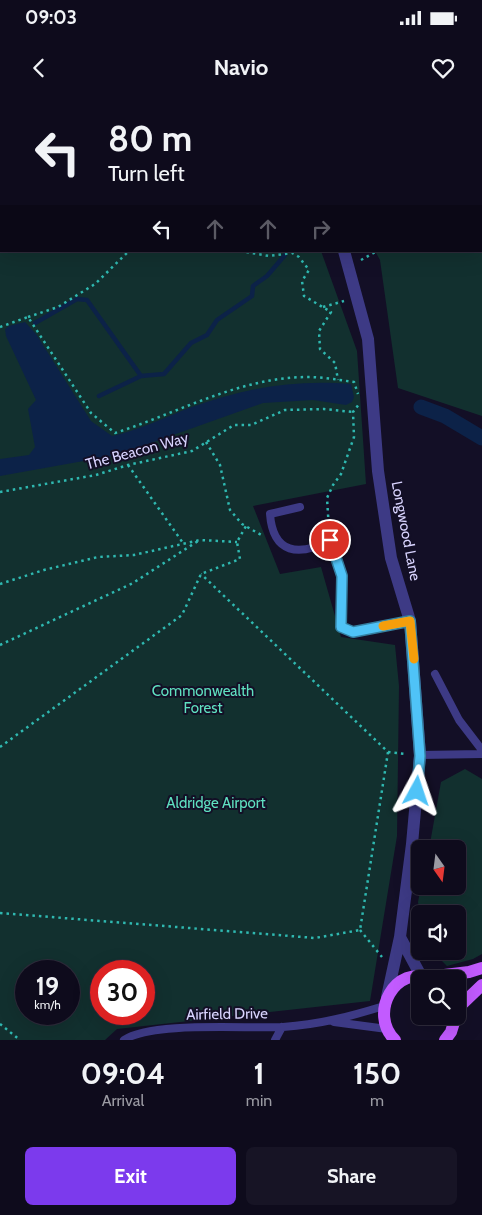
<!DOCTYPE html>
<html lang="en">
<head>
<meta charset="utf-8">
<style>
  :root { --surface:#0e0b1c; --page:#171425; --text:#f1f3f6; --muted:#9b9ba3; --line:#2e2b3b; --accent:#7c3aed }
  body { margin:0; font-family:Cabin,sans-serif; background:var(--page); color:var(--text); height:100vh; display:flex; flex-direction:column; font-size:19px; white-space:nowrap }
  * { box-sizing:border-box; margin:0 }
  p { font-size:16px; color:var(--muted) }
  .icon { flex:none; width:28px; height:28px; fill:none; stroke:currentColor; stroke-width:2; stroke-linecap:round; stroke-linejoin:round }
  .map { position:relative; height:940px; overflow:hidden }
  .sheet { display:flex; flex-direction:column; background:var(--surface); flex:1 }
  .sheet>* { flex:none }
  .banner { position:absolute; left:0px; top:0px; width:482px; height:152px; box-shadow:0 5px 20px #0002,0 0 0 1px var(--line); background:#0e0b1c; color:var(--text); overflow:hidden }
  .needle { width:32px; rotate:166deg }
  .controls { position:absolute; left:411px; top:740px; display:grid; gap:10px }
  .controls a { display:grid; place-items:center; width:55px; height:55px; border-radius:8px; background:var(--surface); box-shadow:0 5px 20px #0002,0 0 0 1px var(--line); font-size:25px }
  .speed { position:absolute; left:15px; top:860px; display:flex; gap:10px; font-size:25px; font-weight:700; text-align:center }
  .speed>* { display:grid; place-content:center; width:65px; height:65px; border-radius:50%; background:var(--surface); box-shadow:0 5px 20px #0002,0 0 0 1px var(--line); line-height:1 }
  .speed small { font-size:12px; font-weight:400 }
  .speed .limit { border:8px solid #d22; background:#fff; color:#111 }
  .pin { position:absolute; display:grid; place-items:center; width:42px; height:42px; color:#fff; margin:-21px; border:2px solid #fff; border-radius:50%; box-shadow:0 1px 5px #0007 }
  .me { position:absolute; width:55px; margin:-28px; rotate:5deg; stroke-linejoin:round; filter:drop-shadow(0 0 4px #0008) }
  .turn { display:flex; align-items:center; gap:18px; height:105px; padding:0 25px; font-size:22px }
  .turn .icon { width:65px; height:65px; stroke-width:2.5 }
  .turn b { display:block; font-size:35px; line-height:42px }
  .lanes { display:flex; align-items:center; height:48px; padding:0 25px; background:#0003; justify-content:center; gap:25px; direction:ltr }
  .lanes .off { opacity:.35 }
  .eta { display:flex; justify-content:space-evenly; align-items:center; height:85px; text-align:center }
  .eta b { font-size:30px; font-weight:700; line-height:35px }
  .action { display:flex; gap:10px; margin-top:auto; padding:10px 25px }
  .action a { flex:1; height:58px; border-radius:8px; background:var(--accent); color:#fff; font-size:20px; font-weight:700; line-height:58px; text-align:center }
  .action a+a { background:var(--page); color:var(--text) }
  .status { display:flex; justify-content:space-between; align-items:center; height:35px; padding:0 25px; background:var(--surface); direction:ltr }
  .status svg { height:14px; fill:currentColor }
  header { display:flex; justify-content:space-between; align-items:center; height:65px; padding:0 25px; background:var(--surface); font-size:22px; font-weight:700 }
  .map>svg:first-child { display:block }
  .green { fill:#12302f; fill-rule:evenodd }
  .water { fill:#0c2248 }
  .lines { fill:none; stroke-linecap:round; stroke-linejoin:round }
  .stream { stroke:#0c2248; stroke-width:4.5 }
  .canal { stroke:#0c2248; stroke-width:15 }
  .path { stroke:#2fb8b0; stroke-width:2.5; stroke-dasharray:2.5 4; stroke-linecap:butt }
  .lane { stroke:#3d3a85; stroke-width:8 }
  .street { stroke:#3d3a85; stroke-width:12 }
  .primary { stroke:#c25bff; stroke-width:12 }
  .route-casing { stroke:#337fa1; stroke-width:12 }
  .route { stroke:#4fc3f7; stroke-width:9 }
  .slow { stroke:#f59e0b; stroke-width:9 }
  .labels { text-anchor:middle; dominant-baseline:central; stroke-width:4; stroke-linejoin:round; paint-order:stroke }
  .street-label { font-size:15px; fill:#d9d4ff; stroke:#130f26 }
  .park-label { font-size:15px; fill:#5fe0c0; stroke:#130f26 }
</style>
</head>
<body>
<div class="status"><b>09:03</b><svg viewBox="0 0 49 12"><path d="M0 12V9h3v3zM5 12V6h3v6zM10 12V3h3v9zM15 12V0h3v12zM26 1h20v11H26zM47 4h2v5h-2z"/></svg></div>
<header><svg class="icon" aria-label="back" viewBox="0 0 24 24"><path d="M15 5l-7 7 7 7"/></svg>Navio<svg class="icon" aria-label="heart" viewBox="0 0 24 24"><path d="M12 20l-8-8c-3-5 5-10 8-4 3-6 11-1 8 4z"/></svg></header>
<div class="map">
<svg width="482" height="940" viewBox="0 0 482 940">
  <rect width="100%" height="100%" fill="#130f26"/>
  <path class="green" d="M0 0 228 1H1V151H321L357 251 366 384 253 406 280 474 321 467 341 537 395 545 399 586 397 736 370 901 117 929 105 940H0ZM26 871H69V914H26ZM101 871H144V914H101Z
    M289 0H482V316L398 288 380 160 375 151H481V1Z
    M465 669 482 679V854L473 859 447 866 432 851H458V814H420L418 802 421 786H458V749H429L441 682Z"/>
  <path class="water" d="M25 222 36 234 91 321 112 336C140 330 165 317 192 307 245 288 295 279 351 284L354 297 352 302 346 305 313 300 263 303 117 355 0 376V359L29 355 35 347 28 309 36 300 6 236 5 229 9 226Z"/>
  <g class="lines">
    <path class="stream" d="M330 0V1
      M292 1 294 0
      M35 223 77 199 87 200 141 276
      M99 296 141 276 164 274 191 243 207 235 217 220 252 196 253 186 267 176 285 155"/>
    <path class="canal" d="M421 307 445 316 482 338"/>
    <path class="path" d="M349 0V1
      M240 151 269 156 292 153 299 157 309 170 302 181 304 196 331 212 319 231 320 249 335 263 338 280
      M361 160 377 151
      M323 207 344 201
      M28 217 58 207 95 184 129 151
      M0 227 28 217 91 313 115 333C178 313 240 277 308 277 323 277 339 280 354 282L358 294
      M206 342 220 365 230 410 242 424 263 436
      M128 365 183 443
      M0 392 96 375 128 365 192 351 234 325H251L285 310 324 309 353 312
      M329 430 327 398 333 385 341 374 354 337 353 312 359 304
      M0 484 44 470 98 457 134 455 200 440 237 442
      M0 545 133 483 198 441
      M0 647 182 515 201 474 240 459 237 442 246 426
      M388 652 406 654
      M0 813 315 838 360 830 388 652 201 474
      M360 830 382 857
      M0 924 20 940"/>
    <path class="lane" d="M300 407 270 414C273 454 299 457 330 440L342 476 341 527 353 532 410 521
      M435 574 459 620 482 650
      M420 655 482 654
      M334 922 387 929
      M124 940C151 921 247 929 283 927 321 924 348 917 384 906
      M275 940 282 927"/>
    <path class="street" d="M256 0 257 1
      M344 151 368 239 378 371 391 458 410 521 420 655 412 744 400 837 387 897
      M400 837 421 876"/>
    <path class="primary" d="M428 877 469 872 482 868
      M458 908 482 885
      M395 940C368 914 395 863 432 879
      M445 940 451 932 456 916"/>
  </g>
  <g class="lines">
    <g class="route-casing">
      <path id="route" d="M330 440 342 476 341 527 353 532 410 521 420 656 417 691"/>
    </g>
    <use href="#route" class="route"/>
    <path class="slow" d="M383 526 410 521 414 559"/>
  </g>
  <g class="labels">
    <g class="street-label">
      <text transform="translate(137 351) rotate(-15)">The Beacon Way</text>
      <text transform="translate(406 431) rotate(79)">Longwood Lane</text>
      <text transform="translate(227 914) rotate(-1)">Airfield Drive</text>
    </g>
    <g class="park-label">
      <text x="203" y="591">Commonwealth<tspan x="203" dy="17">Forest</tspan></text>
      <text x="216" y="703">Aldridge Airport</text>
    </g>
  </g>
</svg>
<div class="controls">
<a><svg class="needle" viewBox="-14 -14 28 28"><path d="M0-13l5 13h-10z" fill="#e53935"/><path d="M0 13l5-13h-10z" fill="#9b9ba3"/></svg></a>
<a><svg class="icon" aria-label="sound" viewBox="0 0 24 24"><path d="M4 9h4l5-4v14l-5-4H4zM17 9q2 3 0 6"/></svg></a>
<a><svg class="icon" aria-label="search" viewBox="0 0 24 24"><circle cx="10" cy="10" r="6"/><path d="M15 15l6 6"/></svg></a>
</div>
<div class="speed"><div>19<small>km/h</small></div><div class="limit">30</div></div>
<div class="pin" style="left:330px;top:440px;background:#d93025"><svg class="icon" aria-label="arrive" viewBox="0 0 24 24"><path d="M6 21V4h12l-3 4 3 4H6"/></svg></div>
<svg class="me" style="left:417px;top:691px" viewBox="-20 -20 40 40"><path d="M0-17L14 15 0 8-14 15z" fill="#4fc3f7" stroke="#fff" stroke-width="4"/></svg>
<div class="banner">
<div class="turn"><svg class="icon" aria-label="left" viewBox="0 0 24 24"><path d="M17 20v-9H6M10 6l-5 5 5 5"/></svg><div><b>80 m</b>Turn left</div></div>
<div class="lanes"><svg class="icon" aria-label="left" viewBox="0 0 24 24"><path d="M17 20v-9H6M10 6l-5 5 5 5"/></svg><svg class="icon off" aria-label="ahead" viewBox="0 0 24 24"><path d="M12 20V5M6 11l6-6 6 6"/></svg><svg class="icon off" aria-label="ahead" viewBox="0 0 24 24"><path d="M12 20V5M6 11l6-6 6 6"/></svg><svg class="icon off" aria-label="right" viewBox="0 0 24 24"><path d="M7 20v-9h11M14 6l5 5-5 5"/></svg></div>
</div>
</div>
<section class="sheet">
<div class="eta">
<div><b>09:04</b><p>Arrival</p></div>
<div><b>1</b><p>min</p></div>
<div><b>150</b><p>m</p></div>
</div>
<div class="action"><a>Exit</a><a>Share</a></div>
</section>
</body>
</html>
